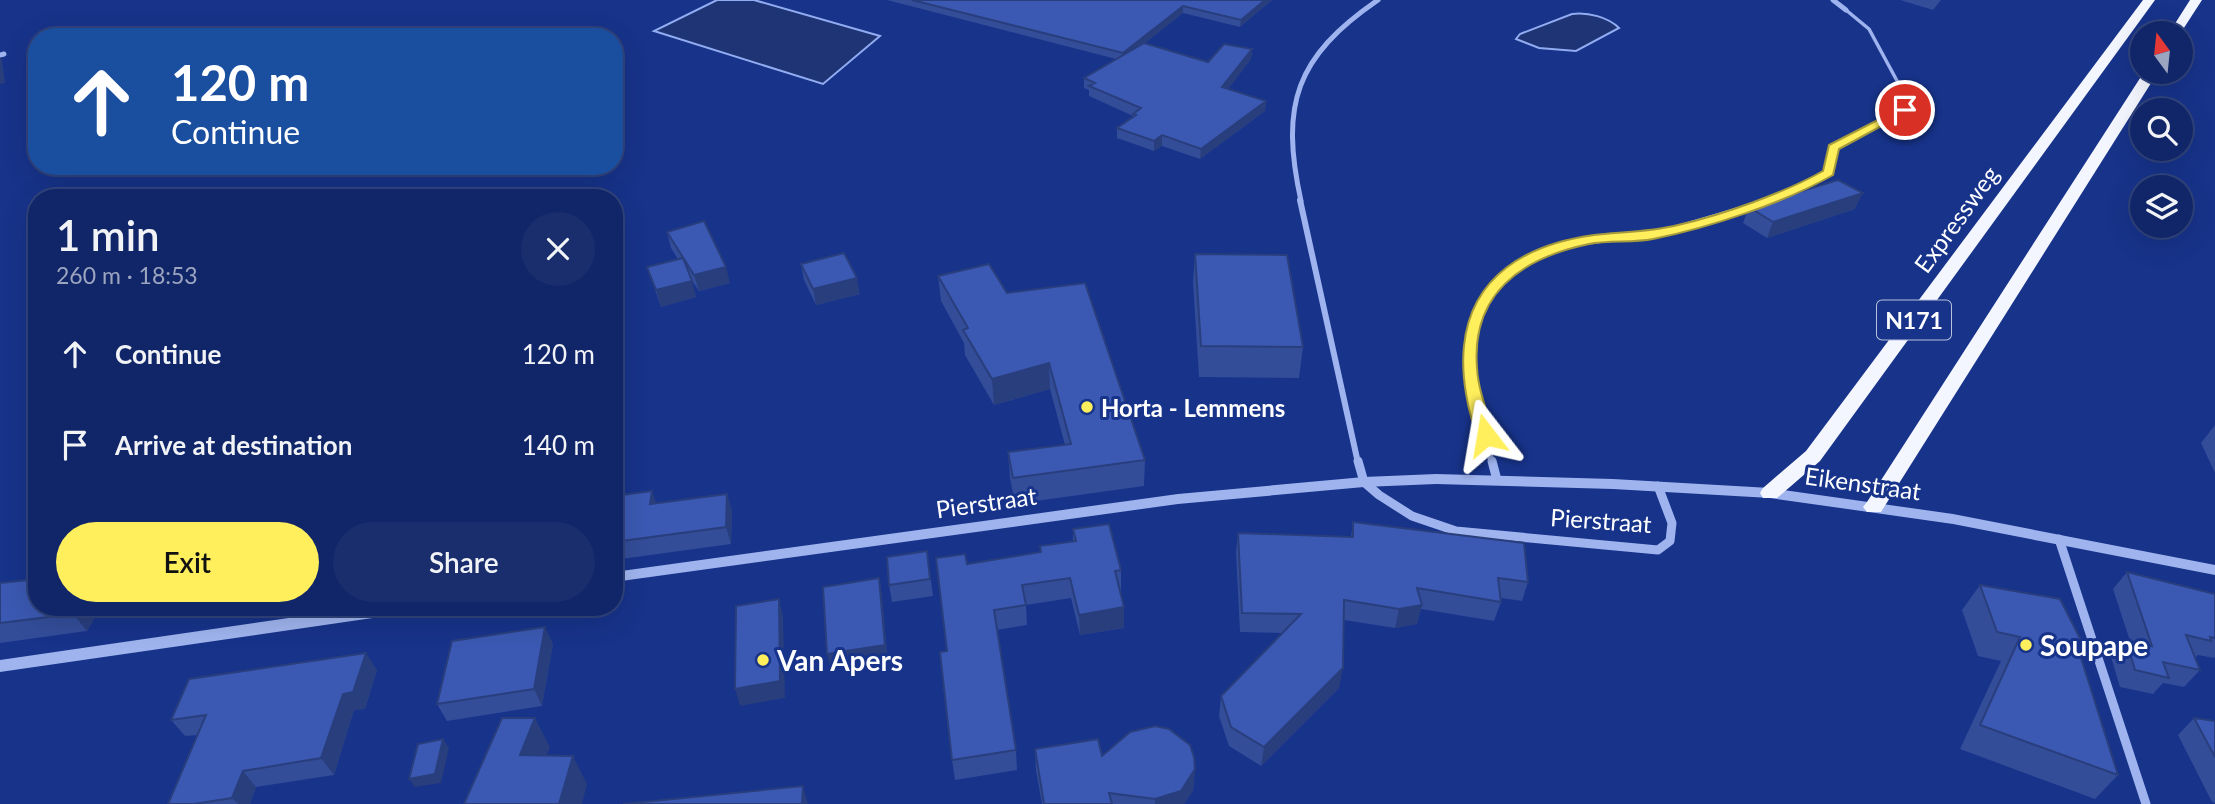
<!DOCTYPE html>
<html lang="en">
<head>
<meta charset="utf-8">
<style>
  :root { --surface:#112668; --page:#1a2e6e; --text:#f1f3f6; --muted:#9ca5c0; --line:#30437c; --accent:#ffef5d }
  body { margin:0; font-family:Lato,sans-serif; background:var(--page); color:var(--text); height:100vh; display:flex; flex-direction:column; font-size:26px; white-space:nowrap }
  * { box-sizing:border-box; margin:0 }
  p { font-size:23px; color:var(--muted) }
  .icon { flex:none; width:38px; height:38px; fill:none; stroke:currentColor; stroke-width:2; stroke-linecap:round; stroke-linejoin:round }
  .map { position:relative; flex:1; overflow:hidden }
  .panel { position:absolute; left:28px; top:189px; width:595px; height:427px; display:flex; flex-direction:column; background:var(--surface); border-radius:28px; box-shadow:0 7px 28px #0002,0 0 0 2px var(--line) }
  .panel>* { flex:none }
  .top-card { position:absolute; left:28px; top:28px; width:595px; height:147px; border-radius:28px; box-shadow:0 7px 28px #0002,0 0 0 2px var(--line); background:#1a4fa0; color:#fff; overflow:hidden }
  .needle { width:46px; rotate:345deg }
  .fabs { position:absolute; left:2130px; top:21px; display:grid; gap:14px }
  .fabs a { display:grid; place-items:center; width:63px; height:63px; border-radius:50%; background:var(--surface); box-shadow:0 7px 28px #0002,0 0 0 2px var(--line); font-size:35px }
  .pin { position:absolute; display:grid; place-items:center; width:60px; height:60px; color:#fff; margin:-30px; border:4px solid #fff; border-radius:50%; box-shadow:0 2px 7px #0007 }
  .me { position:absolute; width:77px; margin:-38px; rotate:346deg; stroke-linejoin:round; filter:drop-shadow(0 0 5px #0008) }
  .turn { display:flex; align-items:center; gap:24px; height:147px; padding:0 28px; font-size:32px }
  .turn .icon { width:91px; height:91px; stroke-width:2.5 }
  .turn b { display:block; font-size:49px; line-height:60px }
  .round { display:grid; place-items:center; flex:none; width:74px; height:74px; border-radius:37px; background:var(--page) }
  .summary { display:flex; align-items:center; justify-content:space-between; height:119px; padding:0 28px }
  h1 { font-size:42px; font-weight:600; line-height:52px }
  .cta { display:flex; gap:14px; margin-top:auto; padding:14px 28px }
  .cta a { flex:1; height:80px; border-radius:42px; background:var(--accent); color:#111; font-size:28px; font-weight:600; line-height:80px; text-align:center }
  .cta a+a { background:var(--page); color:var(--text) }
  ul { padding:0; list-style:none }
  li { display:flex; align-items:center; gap:21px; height:91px; padding:0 28px }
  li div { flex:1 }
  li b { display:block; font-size:26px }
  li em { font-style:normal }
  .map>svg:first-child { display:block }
  .water { fill:#1e3475; stroke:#92acf1; stroke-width:2 }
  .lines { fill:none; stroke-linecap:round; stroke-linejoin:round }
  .service-far1 { stroke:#9fb4ee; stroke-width:3.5 }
  .service { stroke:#9fb4ee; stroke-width:5 }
  .minor-far2 { stroke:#9fb4ee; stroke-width:5 }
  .minor-far1 { stroke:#9fb4ee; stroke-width:6 }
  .minor { stroke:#9fb4ee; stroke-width:9 }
  .tertiary { fill:#9fb4ee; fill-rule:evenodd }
  .trunk { fill:#f3f6ff; fill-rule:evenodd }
  .wall { fill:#334d99 }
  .shaded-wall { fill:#293e7d }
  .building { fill:#3b59b2; stroke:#293e7d; stroke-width:2 }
  .route { fill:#ffef5d; stroke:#a69b3c; stroke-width:2 }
  .poi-dot { fill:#ffef5d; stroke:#17338a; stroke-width:2.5 }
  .labels { text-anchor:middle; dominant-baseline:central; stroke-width:6; stroke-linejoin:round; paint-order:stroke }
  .shield { fill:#17338a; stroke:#b9c2dc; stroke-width:2 }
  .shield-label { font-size:23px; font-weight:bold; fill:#fff }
  .street-label { font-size:24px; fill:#fff; stroke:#17338a }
  .poi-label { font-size:24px; font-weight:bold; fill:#fff; stroke:#17338a; text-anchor:start }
  .near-poi-label { font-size:28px; font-weight:bold; fill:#fff; stroke:#17338a; text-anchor:start }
</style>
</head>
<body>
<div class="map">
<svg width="2215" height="804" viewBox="0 0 2215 804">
  <rect width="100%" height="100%" fill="#17338a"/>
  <path class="water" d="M717 0H754L880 36 823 84 654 31Z
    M1572 14C1588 12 1608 17 1619 28L1576 51 1539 48 1516 39 1520 34Z"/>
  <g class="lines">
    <path class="service-far1" d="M1767 201 1829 173 1833 147 1905 110 1909 103 1869 29 1846 10"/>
    <path class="service" d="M1649 236 1771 200"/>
    <path class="minor-far2" d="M1833 0 1846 10
      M0 55 4 54
      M1301 201C1280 105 1295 57 1378 0"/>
    <path class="minor-far1" d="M1300 200 1358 463
      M1492 463C1484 433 1472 402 1469 370 1466 347 1473 323 1484 303 1517 244 1588 240 1649 236"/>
    <path class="minor" d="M1358 461 1364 482 1379 495 1412 516 1456 531 1658 550 1670 541 1672 523 1658 486
      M1492 461 1497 480
      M2059 539 2146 804"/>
    <path class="tertiary" d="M1436 474 1613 479 1770 488 1953 514 2215 565V575L1953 524 1770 498 1613 489 1436 484 1364 487 1178 504 614 582V572L1178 494 1364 477Z
      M365 607H414L412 611 407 613 0 672V660Z"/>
    <path class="trunk" d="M2143 0H2155L1820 461 1777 498H1763L1760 493 1763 488 1806 451Z
      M2190 0H2202L2180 34 2169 33Z
      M2144 72H2158L1881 512H1867L1863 507 1867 502Z"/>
  </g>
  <path class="wall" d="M887 0H1272L1240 27 1183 13 1145 43 1208 62 1252 49 1251 59 1228 89 1266 101 1265 111 1200 159 1162 146 1154 151 1117 138V128L1133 116 1089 96V90L1084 88V78L1116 59Z
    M1900 0H1941L1933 10Z
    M1749 207 1855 209 1767 238 1743 223Z
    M667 232 730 283 699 291 690 278 696 297 661 307 647 267 678 259 671 248Z
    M1195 254 1303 347 1299 378 1199 377 1193 283Z
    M801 264 860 294 816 305 804 280Z
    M938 276 1007 293 1145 460 1144 486 1015 504 1010 478 1008 452 1065 445 1050 389 994 405 965 355 964 343 941 301Z
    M2215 425V473L2201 443Z
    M727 494 732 511 731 544 614 560V496L657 504Z
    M1353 522 1528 582 1522 601 1501 598V602L1494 621 1421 609 1417 624 1395 628 1344 620 1339 688 1261 766 1229 746 1219 716 1221 696 1282 633 1240 632 1236 552 1238 533 1351 537Z
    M1073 529 1121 570V591H1120L1124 607V628L1080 635 1071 598 1026 605 1027 625 997 630 1016 750 1017 770 955 780 952 760 947 651 967 564 1040 553V546L1073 541Z
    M927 551 933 596 892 602 889 585Z
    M2127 572 2215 594V657L2214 658 2198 655 2195 658 2200 670 2184 687 2163 683 2153 694 2120 687 2111 657 2126 640 2130 641 2113 589Z
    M0 583 101 607 87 631 0 643Z
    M1980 585 2085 648 2080 654 2118 775 2095 799 1960 749 2001 661 1978 656 1962 610Z
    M553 644 542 706 447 721 437 704Z
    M377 670 365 709 354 710 334 775 256 787 250 804H168L198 735 185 736 171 720Z
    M2194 718 2215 721V803L2212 802 2178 735Z
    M1035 749 1102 756 1195 769 1193 791 1184 804H1042L1036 771Z"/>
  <path class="shaded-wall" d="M1265 0H1272L1240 27 1241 20Z
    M1183 6V13L1122 61 1123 53Z
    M1252 49 1251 59 1222 97V87Z
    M0 57 2 60 5 83 0 84Z
    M1266 101 1265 111 1200 159 1201 149Z
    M1162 135V146L1154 151V141Z
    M1863 193 1855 209 1767 238 1773 222Z
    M726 267 730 283 699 291 694 275Z
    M857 278 860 294 816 305 813 289Z
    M692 281 696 297 661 307 656 290Z
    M1049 363 1050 389 994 405 992 379Z
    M652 491 658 508 650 504Z
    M727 494 732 511 731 544 726 527Z
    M879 578 882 595 888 662 831 671 827 654Z
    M779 599 783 616 785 698 740 706 735 689Z
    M1422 605 1417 624 1395 628 1399 609Z
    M76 607H101L87 631 73 614Z
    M220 607H276L226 615Z
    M1124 607V628L1080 635 1079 615Z
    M545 627 553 644 542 706 534 689Z
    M366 653 377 670 365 709 354 710 334 775 321 758 343 694Z
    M1343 668 1339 688 1261 766 1264 747Z
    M535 718 550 747 535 784 520 755Z
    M443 739 449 748 441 783 415 787 409 779Z
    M573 756 587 784 582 804H559Z
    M1195 769 1193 791 1184 804H1155V799Z
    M243 771 256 787 250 804H238L232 798Z
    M803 786 808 804H802Z"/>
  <path class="building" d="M912 0H1265L1241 20 1183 6 1123 53Z
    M1144 43 1208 62 1224 44 1252 49 1222 87 1266 101 1201 149 1162 135 1154 141 1117 128 1136 115 1133 114 1141 108 1089 86 1095 83 1084 78Z
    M1838 180 1863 193 1773 222 1749 207Z
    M704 221 726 267 694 275 667 232Z
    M844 253 857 278 813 289 801 264Z
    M1195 254 1287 255 1303 347 1201 346Z
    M683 258 692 281 656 290 647 267Z
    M989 264 1007 293 1085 283 1145 460 1013 478 1008 452 1071 444 1049 363 992 379 963 330 968 328 938 276Z
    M652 491 650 504 727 494 726 527 614 542V496Z
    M1353 522 1524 543 1528 582 1498 578 1501 602 1417 588 1422 605 1399 609 1344 600 1343 668 1264 747 1231 727 1221 696 1301 614 1242 613 1238 533 1353 537Z
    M1109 524 1121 570 1115 571 1124 607 1079 615 1070 578 1022 585 1026 605 994 610 1016 750 952 760 940 652 947 651 936 558 965 554 967 564 1041 552 1040 546 1076 541 1073 529Z
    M927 551 930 579 889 585 887 557Z
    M2127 572 2215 594V638L2210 637 2211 641 2186 635 2200 670 2163 662 2169 678 2135 670 2126 640 2152 646Z
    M879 578 885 645 827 654 823 587Z
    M37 579V607H76L73 614 0 623V583Z
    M1980 585 2060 599 2085 648 2077 645 2118 775 1980 725 2020 637 1997 632Z
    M779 599 780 681 735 689 736 606Z
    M545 627 534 689 437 704 452 641Z
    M366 653 353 692 343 694 321 758 243 771 232 798 194 804H168L206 715 171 720 189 679Z
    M502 718H535L520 755 573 756 559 804H464Z
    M2194 718 2215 721V757Z
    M1155 726 1169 729 1190 745 1194 757 1195 769 1181 791 1155 799 1109 793 1112 804H1044L1035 749 1098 739 1102 756 1130 732Z
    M443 739 435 774 409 779 418 744Z
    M803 786 802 804H623Z"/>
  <path class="route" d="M1901 108 1911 110 1839 149 1833 175C1784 203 1708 228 1653 239 1632 243 1610 240 1589 244 1522 258 1471 293 1477 368 1478 390 1488 414 1494 435L1486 441 1480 439C1467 416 1461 372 1464 346 1471 275 1528 244 1594 235 1622 232 1650 232 1678 225 1722 215 1784 193 1823 171L1829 145Z"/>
  <g class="poi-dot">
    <circle cx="1087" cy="407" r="7"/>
    <circle cx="2026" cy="645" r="7"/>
    <circle cx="763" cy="660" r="7"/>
  </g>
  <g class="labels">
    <rect class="shield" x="1877" y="300.5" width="74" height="39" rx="5"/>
    <g class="shield-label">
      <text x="1914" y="320">N171</text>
    </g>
    <g class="street-label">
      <text transform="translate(1956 219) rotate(-54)">Expressweg</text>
      <text transform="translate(1863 483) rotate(8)">Eikenstraat</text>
      <text transform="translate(986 502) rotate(-8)">Pierstraat</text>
      <text transform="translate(1601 520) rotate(4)">Pierstraat</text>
    </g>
    <g class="poi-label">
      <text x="1101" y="407">Horta - Lemmens</text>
    </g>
    <g class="near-poi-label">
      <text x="2040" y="645">Soupape</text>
      <text x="777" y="660">Van Apers</text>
    </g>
  </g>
</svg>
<div class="fabs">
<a><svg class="needle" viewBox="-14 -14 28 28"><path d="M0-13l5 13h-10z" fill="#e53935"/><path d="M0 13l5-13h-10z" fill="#9ca5c0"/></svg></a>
<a><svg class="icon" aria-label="search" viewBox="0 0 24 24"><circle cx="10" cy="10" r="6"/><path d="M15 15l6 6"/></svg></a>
<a><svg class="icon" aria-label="layers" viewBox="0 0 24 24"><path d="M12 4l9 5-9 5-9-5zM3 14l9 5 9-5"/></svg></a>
</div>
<div class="pin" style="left:1905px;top:110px;background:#d93025"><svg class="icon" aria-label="arrive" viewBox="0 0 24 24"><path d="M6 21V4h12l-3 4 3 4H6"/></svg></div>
<svg class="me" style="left:1486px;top:435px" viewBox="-20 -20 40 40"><path d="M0-17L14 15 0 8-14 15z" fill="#ffef5d" stroke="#fff" stroke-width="4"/></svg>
<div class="top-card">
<div class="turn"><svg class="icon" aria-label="ahead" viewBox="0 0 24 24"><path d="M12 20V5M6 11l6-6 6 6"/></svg><div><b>120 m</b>Continue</div></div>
</div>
<section class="panel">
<div class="summary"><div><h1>1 min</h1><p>260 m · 18:53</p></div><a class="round"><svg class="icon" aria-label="close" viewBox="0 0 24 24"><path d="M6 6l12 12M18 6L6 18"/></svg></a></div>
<ul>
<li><svg class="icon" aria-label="ahead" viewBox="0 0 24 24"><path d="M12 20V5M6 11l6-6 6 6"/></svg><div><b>Continue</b></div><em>120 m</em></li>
<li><svg class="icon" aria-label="arrive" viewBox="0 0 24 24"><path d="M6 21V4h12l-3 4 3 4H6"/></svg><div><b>Arrive at destination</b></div><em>140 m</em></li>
</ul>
<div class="cta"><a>Exit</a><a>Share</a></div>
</section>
</div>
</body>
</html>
